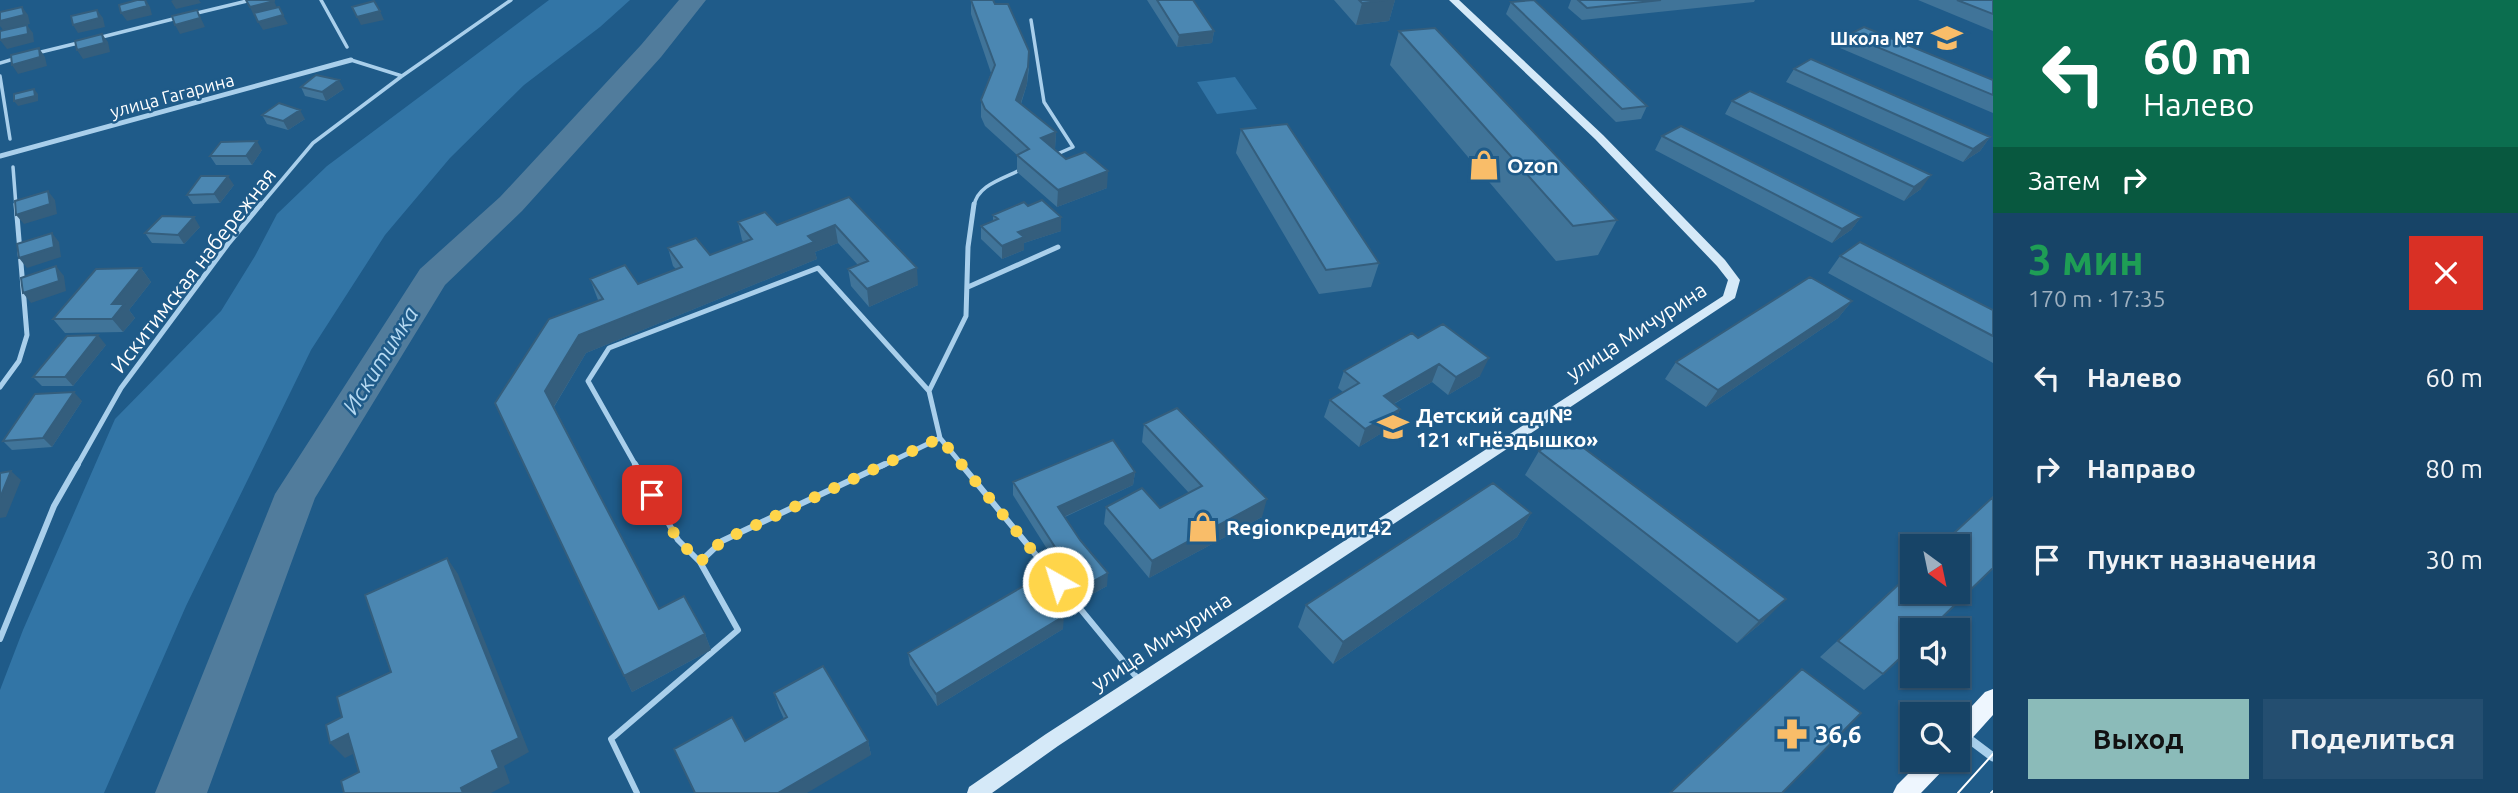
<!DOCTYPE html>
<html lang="ru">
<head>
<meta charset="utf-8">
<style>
  :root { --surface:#174467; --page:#244e70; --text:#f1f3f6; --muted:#9eb0c0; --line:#365c7b; --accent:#8bbbb9 }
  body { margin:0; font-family:Ubuntu,sans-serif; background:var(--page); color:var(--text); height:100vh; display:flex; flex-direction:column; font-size:26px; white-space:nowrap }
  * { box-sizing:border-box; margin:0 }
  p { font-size:23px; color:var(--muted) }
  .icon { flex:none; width:38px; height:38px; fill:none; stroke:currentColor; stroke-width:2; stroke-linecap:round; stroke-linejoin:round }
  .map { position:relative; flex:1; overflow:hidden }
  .side { display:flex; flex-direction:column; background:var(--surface); width:525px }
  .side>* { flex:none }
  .hud { background:#0b6e4f; color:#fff; overflow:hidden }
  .needle { width:46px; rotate:147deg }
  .buttons { position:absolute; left:1900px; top:534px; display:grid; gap:14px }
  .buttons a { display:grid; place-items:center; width:70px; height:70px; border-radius:0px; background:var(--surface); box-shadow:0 2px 5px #0004,0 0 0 2px var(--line); font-size:35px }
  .pin { position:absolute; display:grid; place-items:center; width:60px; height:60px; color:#fff; margin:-30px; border-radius:14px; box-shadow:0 4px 10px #0006 }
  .me { position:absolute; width:77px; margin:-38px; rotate:321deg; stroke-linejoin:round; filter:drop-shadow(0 0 5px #0008) }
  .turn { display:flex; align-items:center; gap:24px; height:147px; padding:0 35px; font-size:32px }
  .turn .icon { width:91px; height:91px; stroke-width:2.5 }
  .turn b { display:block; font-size:49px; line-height:60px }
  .then { display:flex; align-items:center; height:66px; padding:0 35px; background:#0003; gap:14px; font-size:26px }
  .round { display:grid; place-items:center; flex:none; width:74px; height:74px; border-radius:0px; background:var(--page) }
  .overview { display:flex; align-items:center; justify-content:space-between; height:119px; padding:0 35px }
  h1 { font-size:42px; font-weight:600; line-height:52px; color:#1e9e55 }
  .button { display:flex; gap:14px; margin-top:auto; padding:14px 35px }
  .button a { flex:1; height:80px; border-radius:0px; background:var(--accent); color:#111; font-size:28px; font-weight:600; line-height:80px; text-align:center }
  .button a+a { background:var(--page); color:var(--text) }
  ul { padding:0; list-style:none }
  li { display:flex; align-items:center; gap:21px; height:91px; padding:0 35px }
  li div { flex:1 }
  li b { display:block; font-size:26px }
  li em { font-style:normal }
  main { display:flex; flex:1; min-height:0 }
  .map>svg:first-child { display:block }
  .green { fill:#3275a6 }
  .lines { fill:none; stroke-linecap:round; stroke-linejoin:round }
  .river { fill:#517c9c; fill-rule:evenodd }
  .lane-far2 { stroke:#a9cfeb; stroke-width:3.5 }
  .lane-far1 { stroke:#a9cfeb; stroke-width:5 }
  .lane { stroke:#a9cfeb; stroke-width:6 }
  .street-far1 { stroke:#a9cfeb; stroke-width:5 }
  .street { stroke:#a9cfeb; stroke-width:9 }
  .secondary { fill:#d5e9f8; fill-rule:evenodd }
  .primary { fill:#eef6fe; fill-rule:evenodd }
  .tram { stroke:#fff; stroke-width:2 }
  .wall { fill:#407499 }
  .shaded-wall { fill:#345e7d }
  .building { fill:#4b87b2; stroke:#345e7d; stroke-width:2 }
  .route { stroke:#ffd54a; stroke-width:12; stroke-dasharray:0 21.6 }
  .labels { text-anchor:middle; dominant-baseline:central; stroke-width:5; stroke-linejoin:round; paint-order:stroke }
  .far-poi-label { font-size:18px; font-weight:bold; fill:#fff; stroke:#1f5b89; text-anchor:end }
  .far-street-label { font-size:18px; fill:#fff; stroke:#1f5b89 }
  .poi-label { font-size:21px; font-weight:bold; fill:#fff; stroke:#1f5b89; text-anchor:start }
  .street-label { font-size:21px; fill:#fff; stroke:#1f5b89 }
  .water-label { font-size:23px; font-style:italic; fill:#b5d9f2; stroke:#1f5b89 }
  .near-poi-label { font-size:24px; font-weight:bold; fill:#fff; stroke:#1f5b89; text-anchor:start }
</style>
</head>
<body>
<main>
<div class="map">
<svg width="1993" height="793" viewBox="0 0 1993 793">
  <rect width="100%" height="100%" fill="#1f5b89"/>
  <path class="green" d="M549 0H630L600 27 524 85 450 158 385 235 311 350 186 606 104 793H0V690L23 630 115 419 221 311 255 256 277 214 327 166Z
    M1235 77 1257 109 1217 114 1197 82Z"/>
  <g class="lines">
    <path class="river" d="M679 0H706L661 57 522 211 445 285 315 498 207 793H155L275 494 420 269 500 197 641 45Z"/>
    <path class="lane-far2" d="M321 0 347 47
      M193 14 251 0
      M1031 20 1044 102 1073 147 1055 155
      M98 38 177 18
      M37 53 82 42
      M351 60 402 76
      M0 63 17 58
      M0 76 10 139
      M13 167 16 206
      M260 206 313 143 402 76 511 0
      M974 206C977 185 1003 179 1020 170"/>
    <path class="lane-far1" d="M968 287 1058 247
      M0 387 19 361 27 335 16 204
      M77 466 121 388 228 244 261 204
      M636 466 588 381 609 348 818 268 929 391
      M882 466 940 438
      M963 466 940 438 929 391 966 316 968 247 974 204"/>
    <path class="lane" d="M635 464 678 540 700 562 738 630 611 739 637 793
      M961 464 1138 679
      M700 562 722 541 885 464
      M0 639 54 506 78 464"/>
    <path class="street-far1" d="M0 156 351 60"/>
    <path class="street" d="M1965 736 1993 757"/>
    <path class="secondary" d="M1449 0H1459L1603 135 1725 260 1740 280 1735 298 1058 746 992 793H967L969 787 1046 734 1723 296 1728 280 1717 266 1595 139Z"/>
    <path class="primary" d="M1993 689V715L1966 745 1958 748V721L1985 692Z
      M1922 760H1948L1945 768 1921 793H1893L1897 785Z"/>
    <path class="tram" d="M1958 793 1993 754
      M1991 793 1993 791"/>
  </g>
  <path class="wall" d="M971 0H993L1029 68 1027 84 1021 104 1056 132 1055 149 1066 159 1107 188 1057 207 1017 172V155L985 126 981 117V100L991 73 971 14Z
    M1147 0H1193L1214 31 1212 43 1177 47Z
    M1334 0H1395L1389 21 1356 25Z
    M1571 0H1755L1754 2 1582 20 1568 8Z
    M1918 0H1993V31Z
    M1511 2 1647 106 1641 119 1616 122 1506 14Z
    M1399 31 1617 220 1598 255 1556 261 1390 65Z
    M1848 35 1993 80V113L1840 48Z
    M1794 69 1990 137 1980 151 1963 162 1786 82Z
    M301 87 344 89 326 101 305 96Z
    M1732 101 1921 189 1904 201 1725 114Z
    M262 115 305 119 288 130 267 124Z
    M1241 129 1379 263 1371 287 1319 294 1236 153Z
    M1662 136 1861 217 1851 230 1832 243 1655 150Z
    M262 150 252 165H216L210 156Z
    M234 185 220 203 193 204 187 195Z
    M849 197 918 285 869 307 851 286 848 269 858 265 838 243 815 252 817 259 586 353 554 407 659 609 705 634 711 650 632 692 495 403 598 300 590 279 638 284 676 269 673 266 668 248 710 255 744 242 742 240 738 222 777 225Z
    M1028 206 1061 217V231L1024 243V250L1002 259 981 239V226L993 221V215Z
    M200 227 184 244 152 243 145 233Z
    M1840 256 1993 310V363L1828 273Z
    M141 268 151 282 129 310 135 318 123 332 65 333 53 319Z
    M1852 301 1838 318 1706 407 1665 379 1676 362Z
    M1418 338 1480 376 1448 395 1432 382 1394 404 1400 409 1393 426 1359 447 1324 417 1330 400 1343 392 1338 388 1344 371Z
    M106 345 73 386H42L33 377Z
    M82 401 52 447 12 450 3 441Z
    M1144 424 1262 517 1149 578 1104 524 1106 507 1160 508 1189 493 1142 442Z
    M1539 451 1764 621 1737 643 1525 475Z
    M1135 472 1133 485 1065 517 1107 586 1089 596 1054 560 1013 495V482Z
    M1531 513 1517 537 1333 664 1298 627 1306 605Z
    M1913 571 1883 674 1864 690 1820 657Z
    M1063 629 937 706 910 665 908 653Z
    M774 693 868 741 871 755 745 741 784 719 779 708Z"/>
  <path class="shaded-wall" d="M146 0 150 7 152 15 127 21 121 13Z
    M173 0H199L201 3 176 9 171 1Z
    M1387 0H1395L1389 21 1356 25 1362 3Z
    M274 1 278 10 254 16 250 7Z
    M22 7 28 15 30 24 3 30 0 26V21Z
    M97 10 103 18 105 27 78 33 73 25Z
    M197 10 205 27 180 34 175 25Z
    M380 11 384 20 361 25 357 17Z
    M283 15 288 24 263 30 258 22Z
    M27 25 33 33 34 42 7 49 0 40Z
    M1214 31 1212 43 1177 47 1179 35Z
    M102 34 108 42 110 52 83 59 77 50Z
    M39 48 45 57 47 66 18 74 12 65Z
    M1029 51 1027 84 1016 117V100Z
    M339 80 344 89 326 101 322 92Z
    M34 89 38 94V101L18 106 14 101Z
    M300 110 305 119 288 130 283 121Z
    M1056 132 1055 149 1041 138Z
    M1990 137 1980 151 1963 162 1973 149Z
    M257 141 262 150 252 165 246 156Z
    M1108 171 1107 188 1057 207 1058 190Z
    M1931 175 1921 189 1904 201 1914 187Z
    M228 176 234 185 220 203 214 194Z
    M48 191 55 200 57 214 24 224 16 215Z
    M194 217 200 227 184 244 178 235Z
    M1061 217V231L1024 243V250L1002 259V246L1018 232Z
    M1861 217 1851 230 1832 243 1842 229Z
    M835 225 838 243 815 252 817 259 586 353 553 408 545 391 579 335Z
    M52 233 59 242 61 257 27 268 19 258Z
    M56 266 64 276 66 291 31 303 23 293Z
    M141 268 151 282 129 310 135 318 123 332 112 319V304Z
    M917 268 918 285 869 307 867 289Z
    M1852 301 1838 318 1706 407 1718 390Z
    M98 335 106 345 73 386 65 377Z
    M1489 358 1480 376 1448 395 1456 377Z
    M1439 364 1432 382 1377 413 1384 396Z
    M74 392 82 401 52 447 43 438Z
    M1400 409 1393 426 1359 447 1365 429Z
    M11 471 21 480 6 517 0 518V498Z
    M1135 472 1133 485 1057 520 1058 507Z
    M1267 499 1262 517 1149 578 1152 561Z
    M1531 513 1517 537 1333 664 1343 642Z
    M447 558 458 574 529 752 504 766 510 783 491 793H463L461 788 492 751Z
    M1108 573 1107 586 1089 596 1090 583Z
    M1786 599 1764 621 1737 643 1759 621Z
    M1064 616 1063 629 937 706 936 694Z
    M705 634 711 650 632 692 624 676Z
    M348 734 363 749 345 758 330 743Z
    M868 741 871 755 807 793H778Z"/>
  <path class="building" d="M137 0H145L147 6 121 13 119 5Z
    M246 0H274V1L250 7Z
    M971 0H993L995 4H1008L1029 51 1028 67 1016 100 1056 132 1041 138 1066 159 1085 152 1108 171 1058 190 1017 155 1029 149 985 109 981 100 995 65Z
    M1157 0H1193L1214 31 1179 35Z
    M1359 0H1387L1362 3Z
    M1534 0 1647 106 1622 109 1511 2Z
    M1578 0H1661L1587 8Z
    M1957 0H1993V14Z
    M374 1 380 11 357 17 352 7Z
    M22 7 24 15 0 21V12Z
    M279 7 283 15 258 22 254 13Z
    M97 10 99 18 73 25 71 16Z
    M197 10 200 18 175 25 172 16Z
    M27 25 28 34 0 40V31Z
    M1864 27 1993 80V95L1848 35Z
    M1435 28 1617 220 1573 226 1399 31Z
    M102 34 104 43 77 50 75 41Z
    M39 48 40 57 12 65 11 55Z
    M1811 59 1990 137 1973 149 1794 69Z
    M316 75 339 80 322 92 301 87Z
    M34 89 35 96 14 101V94Z
    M1750 91 1931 175 1914 187 1732 101Z
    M279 103 300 110 283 121 262 115Z
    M1287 124 1379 263 1326 270 1241 129Z
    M1681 126 1861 217 1842 229 1662 136Z
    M257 141 246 156H210L221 142Z
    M201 176H228L214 194 187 195Z
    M48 191 50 204 16 215 15 201Z
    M849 197 917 268 867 289 848 269 868 261 835 225 808 236 814 242 579 335 545 391 659 609 684 596 705 634 624 676 495 403 549 319 603 299 590 279 625 265 638 284 682 267 668 248 696 238 710 255 752 239 738 222 765 212 777 225Z
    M1042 200 1061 217 1018 232 1024 237 1002 246 981 226 998 219 993 215 1024 202 1028 206Z
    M162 216 194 217 178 235 145 233Z
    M52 233 54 247 19 258 17 244Z
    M1860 242 1993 310V336L1840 256Z
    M56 266 59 281 23 293 21 278Z
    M141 268 112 304H124L112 319H53L96 269Z
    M1810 277 1852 301 1718 390 1676 362Z
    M1443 324 1489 358 1456 377 1439 364 1384 396 1400 409 1365 429 1330 400 1359 383 1344 371 1412 333 1418 338Z
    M98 335 65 377H33L67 336Z
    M74 392 43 438 3 441 35 394Z
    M1177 408 1267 499 1152 561 1106 507 1142 488 1160 508 1202 486 1144 424Z
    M1565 434 1786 599 1759 621 1539 451Z
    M1113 440 1135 472 1058 507 1080 540 1108 573 1090 583 1055 547 1013 482Z
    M11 471 0 498V473Z
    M1493 483 1531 513 1343 642 1306 605Z
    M1993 497V568L1929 630H1913V646L1883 674 1838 641 1913 571V592H1958V546H1940Z
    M447 558 519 738 492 751 499 768 461 788 463 793H344L341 781 359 772 348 734 330 743 326 725 342 717 337 697 391 672 365 595Z
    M1034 580 1064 616 936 694 908 653Z
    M823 666 868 741 778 793H695L674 749 732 717 745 741 787 717 774 693Z
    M1802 669 1861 713 1782 793H1670Z"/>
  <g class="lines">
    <path class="route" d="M652 495 678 540 700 562 722 541 940 438 1058 582"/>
  </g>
  <defs>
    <g id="school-bare" transform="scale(2.415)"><path d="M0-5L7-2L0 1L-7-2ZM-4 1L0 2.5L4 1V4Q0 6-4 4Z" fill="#f9bd69" stroke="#1f5b89" stroke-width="2.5" paint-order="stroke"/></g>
    <g id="shop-bare" transform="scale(2.415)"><path d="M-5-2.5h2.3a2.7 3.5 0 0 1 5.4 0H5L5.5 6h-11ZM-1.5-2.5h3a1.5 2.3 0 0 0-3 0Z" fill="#f9bd69" stroke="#1f5b89" stroke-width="2.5" paint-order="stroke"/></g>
    <g id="pharmacy-bare" transform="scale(2.415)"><path d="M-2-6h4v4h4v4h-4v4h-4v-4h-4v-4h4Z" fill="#f9bd69" stroke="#1f5b89" stroke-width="2.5" paint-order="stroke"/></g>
  </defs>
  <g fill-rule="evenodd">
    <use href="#school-bare" x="1947" y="38"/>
    <use href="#shop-bare" x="1484" y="165"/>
    <use href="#school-bare" x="1393" y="427"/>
    <use href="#shop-bare" x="1203" y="527"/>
    <use href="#pharmacy-bare" x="1792" y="734"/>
  </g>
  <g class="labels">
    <g class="far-poi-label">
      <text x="1924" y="38">Школа №7</text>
    </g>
    <g class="far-street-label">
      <text transform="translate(172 95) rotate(-15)">улица Гагарина</text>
    </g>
    <g class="poi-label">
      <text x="1507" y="165">Ozon</text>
      <text x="1416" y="415">Детский сад №<tspan x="1416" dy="24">121 «Гнёздышко»</tspan></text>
      <text x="1226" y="527">Regionкредит42</text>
    </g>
    <g class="street-label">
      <text transform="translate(193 270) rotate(-52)">Искитимская набережная</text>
      <text transform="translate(1636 331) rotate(-33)">улица Мичурина</text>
      <text transform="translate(1161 641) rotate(-33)">улица Мичурина</text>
    </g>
    <g class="water-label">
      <text transform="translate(380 360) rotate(-58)">Искитимка</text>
    </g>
    <g class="near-poi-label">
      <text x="1815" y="734">36,6</text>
    </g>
  </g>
</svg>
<div class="buttons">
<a><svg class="needle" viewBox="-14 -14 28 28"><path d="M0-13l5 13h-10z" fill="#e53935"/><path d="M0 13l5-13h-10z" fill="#9eb0c0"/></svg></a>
<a><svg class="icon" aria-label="sound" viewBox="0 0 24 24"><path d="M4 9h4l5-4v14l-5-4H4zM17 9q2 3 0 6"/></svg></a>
<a><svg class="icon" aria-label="search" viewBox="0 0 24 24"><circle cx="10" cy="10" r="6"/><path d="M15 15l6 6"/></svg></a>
</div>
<div class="pin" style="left:652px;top:495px;background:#d93025"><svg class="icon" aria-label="arrive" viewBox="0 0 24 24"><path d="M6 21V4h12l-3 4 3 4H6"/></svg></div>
<svg class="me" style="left:1058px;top:582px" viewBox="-20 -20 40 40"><circle r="17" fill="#ffd54a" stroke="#fff" stroke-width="3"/><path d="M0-11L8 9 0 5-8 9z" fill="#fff"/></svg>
</div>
<section class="side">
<div class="hud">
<div class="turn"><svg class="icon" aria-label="left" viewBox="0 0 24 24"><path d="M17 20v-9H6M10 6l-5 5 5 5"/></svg><div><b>60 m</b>Налево</div></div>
<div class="then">Затем<svg class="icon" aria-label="right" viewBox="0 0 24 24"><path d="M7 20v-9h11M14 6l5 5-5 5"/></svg></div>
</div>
<div class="overview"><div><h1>3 мин</h1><p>170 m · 17:35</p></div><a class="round" style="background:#d93025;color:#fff"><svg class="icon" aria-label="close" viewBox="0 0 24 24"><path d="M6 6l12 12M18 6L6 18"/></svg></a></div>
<ul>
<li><svg class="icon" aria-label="left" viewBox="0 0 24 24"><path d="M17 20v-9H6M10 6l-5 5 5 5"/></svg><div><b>Налево</b></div><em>60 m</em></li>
<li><svg class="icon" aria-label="right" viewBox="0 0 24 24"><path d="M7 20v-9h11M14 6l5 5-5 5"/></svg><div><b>Направо</b></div><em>80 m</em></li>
<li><svg class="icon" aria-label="arrive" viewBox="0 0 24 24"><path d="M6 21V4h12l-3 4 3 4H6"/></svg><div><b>Пункт назначения</b></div><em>30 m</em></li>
</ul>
<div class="button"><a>Выход</a><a>Поделиться</a></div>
</section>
</main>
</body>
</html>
